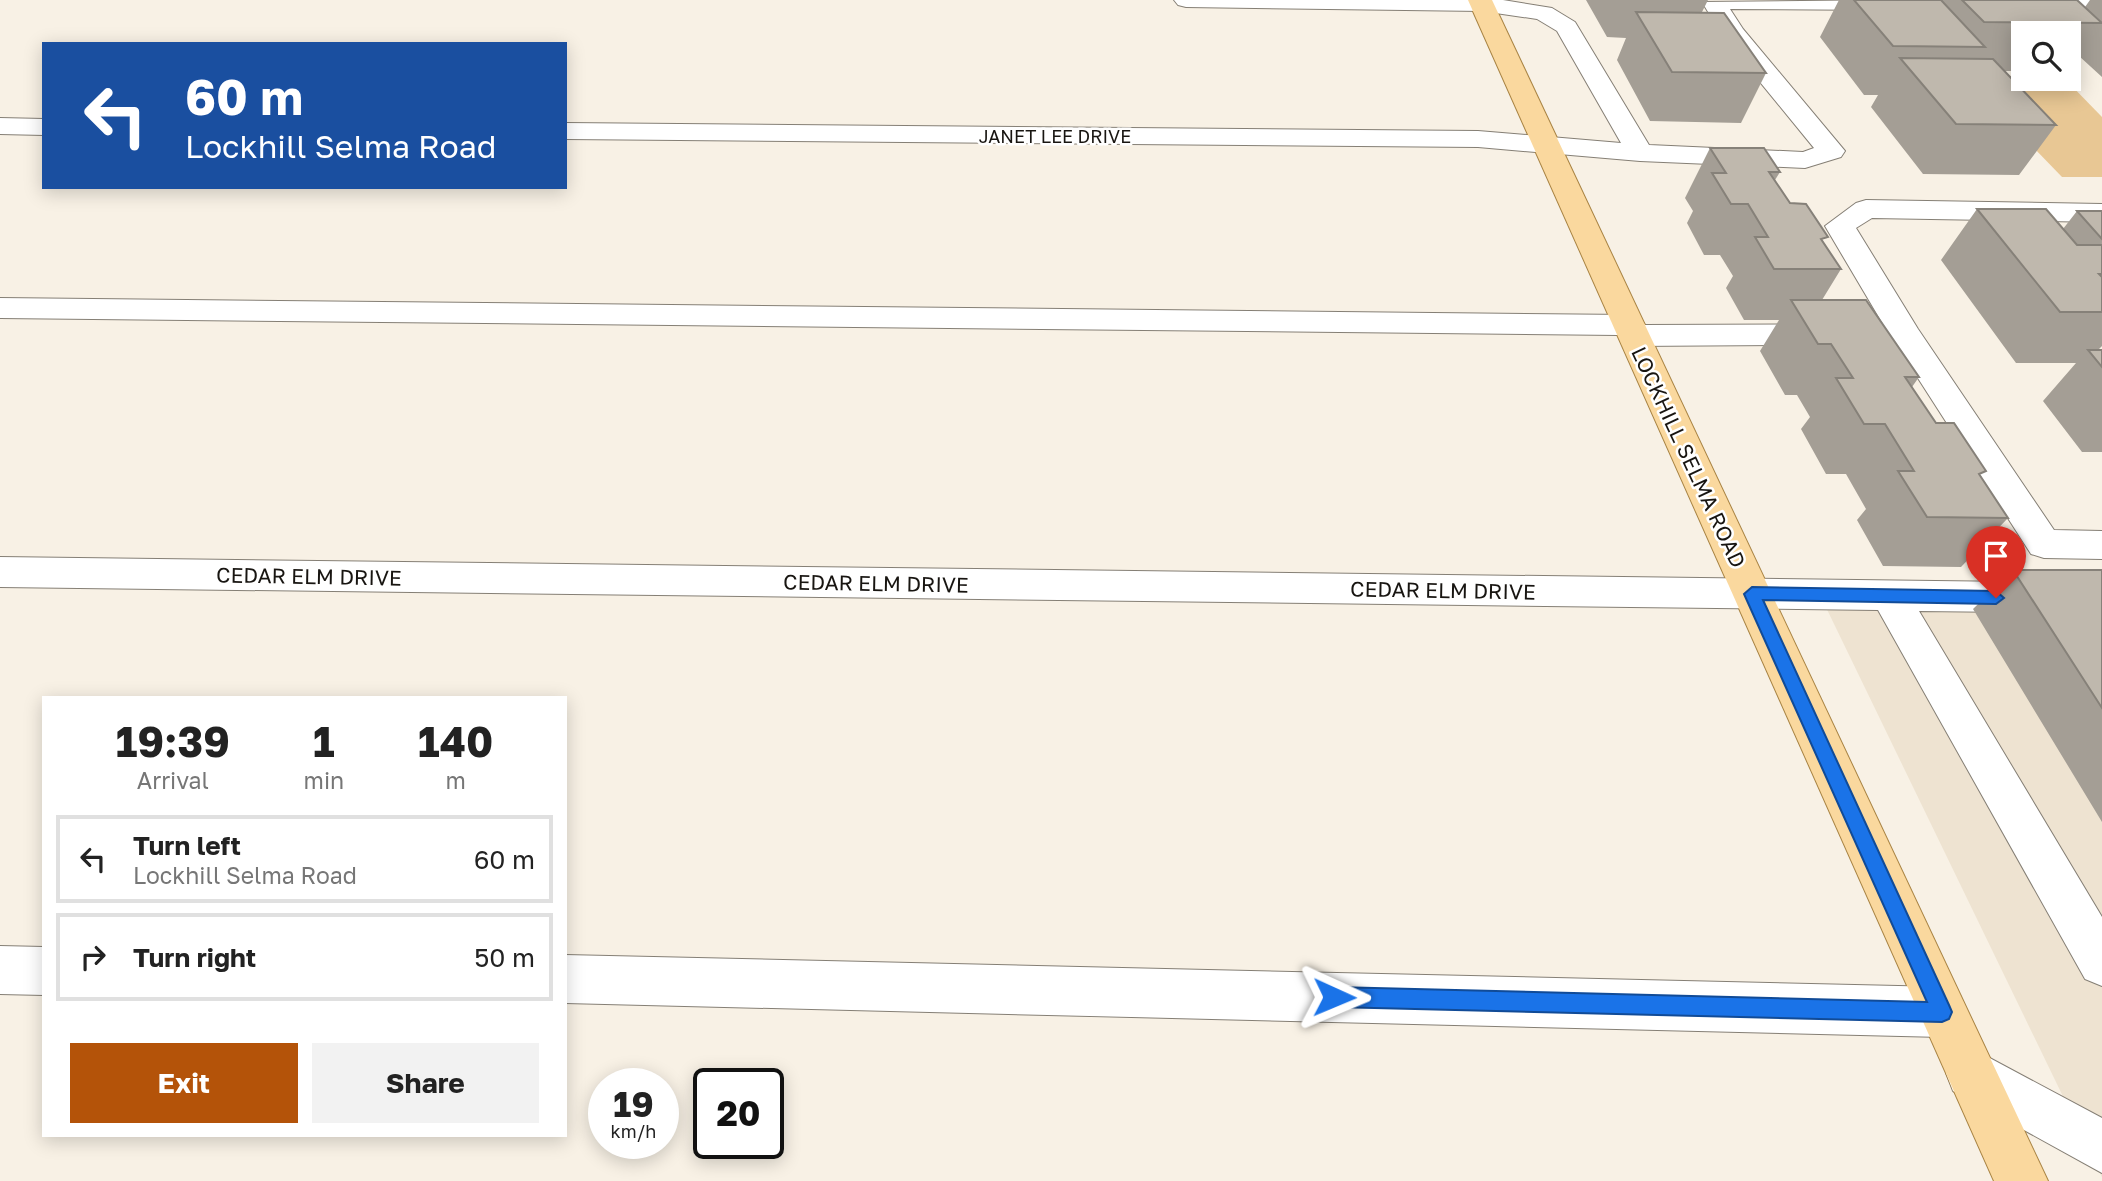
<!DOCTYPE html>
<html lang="en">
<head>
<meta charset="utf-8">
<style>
  :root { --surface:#fff; --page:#f2f2f2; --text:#222; --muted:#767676; --line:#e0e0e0; --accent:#b45309 }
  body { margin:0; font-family:"Golos Text",sans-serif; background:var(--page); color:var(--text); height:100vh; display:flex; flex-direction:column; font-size:26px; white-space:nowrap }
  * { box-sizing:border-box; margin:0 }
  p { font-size:23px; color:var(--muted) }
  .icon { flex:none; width:38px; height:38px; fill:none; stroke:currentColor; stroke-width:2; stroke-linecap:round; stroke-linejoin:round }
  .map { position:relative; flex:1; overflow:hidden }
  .panel { position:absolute; left:42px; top:696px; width:525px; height:441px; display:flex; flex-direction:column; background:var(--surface); border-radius:0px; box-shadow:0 4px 18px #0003 }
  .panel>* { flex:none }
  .banner { position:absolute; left:42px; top:42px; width:525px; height:147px; border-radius:0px; box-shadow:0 4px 18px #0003; background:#1a4fa0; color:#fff; overflow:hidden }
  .controls { position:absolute; left:2011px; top:21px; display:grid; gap:14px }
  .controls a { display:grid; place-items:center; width:70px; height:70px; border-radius:0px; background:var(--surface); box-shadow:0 4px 18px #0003; font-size:35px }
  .speed { position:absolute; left:588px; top:1068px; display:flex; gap:14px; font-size:35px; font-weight:700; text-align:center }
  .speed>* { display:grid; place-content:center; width:91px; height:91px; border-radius:50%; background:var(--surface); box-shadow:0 4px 18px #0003; line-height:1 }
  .speed small { font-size:18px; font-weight:400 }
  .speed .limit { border:4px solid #111; border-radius:10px; background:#fff; color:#111 }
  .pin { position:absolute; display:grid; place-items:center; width:60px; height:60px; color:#fff; margin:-72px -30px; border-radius:50% 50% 50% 0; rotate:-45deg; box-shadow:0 0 7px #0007 }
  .pin .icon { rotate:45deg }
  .me { position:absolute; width:77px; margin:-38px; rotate:91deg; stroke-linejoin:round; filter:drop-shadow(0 0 5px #0008) }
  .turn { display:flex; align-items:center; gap:24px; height:147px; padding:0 28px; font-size:32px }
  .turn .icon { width:91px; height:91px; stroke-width:2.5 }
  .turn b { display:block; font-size:49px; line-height:60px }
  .eta { display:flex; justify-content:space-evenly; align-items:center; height:119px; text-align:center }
  .eta b { font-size:42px; font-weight:700; line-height:49px }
  .primary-button { display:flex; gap:14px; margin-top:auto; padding:14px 28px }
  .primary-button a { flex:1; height:80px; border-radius:0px; background:var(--accent); color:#fff; font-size:28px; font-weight:700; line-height:80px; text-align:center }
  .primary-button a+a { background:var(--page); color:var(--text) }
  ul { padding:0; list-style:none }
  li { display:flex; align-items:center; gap:21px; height:88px; margin:0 14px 10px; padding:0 14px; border:4px solid var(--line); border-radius:0px }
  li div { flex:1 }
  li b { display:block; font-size:26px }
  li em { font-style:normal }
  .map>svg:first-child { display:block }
  .built { fill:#eee3d1 }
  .green { fill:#e8c794 }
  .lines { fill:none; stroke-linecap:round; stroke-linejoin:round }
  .minor-casing { stroke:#857f75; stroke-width:2 }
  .major-casing { stroke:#a88343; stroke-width:2 }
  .minor { fill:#fff; fill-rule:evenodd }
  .major { fill:#fad89e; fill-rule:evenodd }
  .wall { fill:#a49e95 }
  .building { fill:#bfb8ad; stroke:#868179; stroke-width:2 }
  .route { fill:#1a73e8; stroke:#114b97; stroke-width:2 }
  .labels { text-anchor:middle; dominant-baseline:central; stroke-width:5; stroke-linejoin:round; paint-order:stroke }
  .far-street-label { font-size:18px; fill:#181511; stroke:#fff }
  .street-label { font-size:21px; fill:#181511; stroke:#fff }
</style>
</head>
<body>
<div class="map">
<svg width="2102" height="1181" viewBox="0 0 2102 1181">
  <rect width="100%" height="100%" fill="#f8f1e5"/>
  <path class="built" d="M2102 591V1177L1819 593Z"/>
  <path class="green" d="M1962 74 2065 79 2102 117V177H2062Z"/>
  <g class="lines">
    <g class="minor-casing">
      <path id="minor" d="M1174 0H1503L1552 8 1575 22 1649 145 1803 152 1814 148 1724 38 1702 2 1898 0 1900 3 1896 8 1888 10 1730 9 1743 29 1845 151 1841 157 1805 168 1640 161 1478 147 565 139V123L1478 131 1621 143 1557 31 1537 19 1482 11 1186 7 1178 5Z
        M2019 0H2102V10H2029L2021 8 2017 3Z
        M0 118 44 119V135L0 134Z
        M1866 200 2102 204V222L1872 218 1856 228 1918 329 2054 530 2102 531V559L2044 558 2031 554 1896 344 1633 346 1622 343 1618 335 0 318V298L1629 315 1640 318 1645 325 1883 324 1825 226 1856 203Z
        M0 557 2102 583V613L1919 611 2102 917V986L2085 979 1878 610 0 587Z
        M0 946 44 947V995L0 994Z
        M565 955 1942 987 1959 995 1967 1012 1959 1029 1942 1037 565 1003Z
        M1971 1048 2102 1118V1173L1953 1091 1946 1073 1953 1055Z"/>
    </g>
    <g class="major-casing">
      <path id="major" d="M1468 0H1492L2048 1181H1994Z"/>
    </g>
    <use href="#minor" class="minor"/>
    <use href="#major" class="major"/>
  </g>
  <path class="wall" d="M1586 0H1708L1702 12 1766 73 1741 123 1650 121 1617 60 1626 38 1607 37Z
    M1839 0H2077L2085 7 2090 0H2102V77L2079 56 2068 71V33H2023V71H2005L2056 125 2019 175 1923 174 1871 107 1878 95H1864L1820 37Z
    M1710 148 1780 172 1775 180 1790 203 1824 243 1841 269 1822 300 1919 377 1912 387 1936 423 1981 477 2008 518 1961 567 1883 566 1857 520 1866 509 1846 474H1826L1801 429 1810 417 1797 395H1785L1760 351 1779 320H1744L1726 288 1733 276 1720 255H1704L1687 223 1693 211 1685 198Z
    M1977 209 2063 229 2077 211H2102V346L2098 350H2102V452H2082L2043 401 2076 363H2016L1941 260Z
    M2013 570H2102V822L1973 609Z"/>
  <path class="building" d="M1854 0H1941L1985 47 1893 46Z
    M1962 0H2077L2102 23 1984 22Z
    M1636 12 1724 13 1766 73 1672 72Z
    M1900 58 1993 59 2056 125 1956 124Z
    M1710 148H1764L1780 172H1769L1790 203 1806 204 1828 237 1821 239 1841 269H1774L1755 237H1768L1748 204H1731L1712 173H1726Z
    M1977 209H2046L2077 245H2102V274H2099L2102 277V312H2060Z
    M2077 211H2102V239Z
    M1791 300H1866L1919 377H1905L1936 423H1954L1986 471 1979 474 2008 518 1927 517 1898 471H1914L1885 424H1864L1836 378H1853L1831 344H1818Z
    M2088 350H2102V367Z
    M2013 570H2102V708Z"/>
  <path class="route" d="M1752 587 1996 591 2004 598 1996 604 1763 600 1949 1005 1952 1012 1949 1019 1942 1022 1334 1007 1327 1004 1324 997 1327 990 1334 987 1927 1002 1744 594Z"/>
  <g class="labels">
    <g class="far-street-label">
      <text x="1055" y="136">JANET LEE DRIVE</text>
    </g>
    <g class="street-label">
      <text transform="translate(1689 457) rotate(65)">LOCKHILL SELMA ROAD</text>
      <text transform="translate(309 576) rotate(1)">CEDAR ELM DRIVE</text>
      <text transform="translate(876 583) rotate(1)">CEDAR ELM DRIVE</text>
      <text transform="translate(1443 590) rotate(1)">CEDAR ELM DRIVE</text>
    </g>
  </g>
</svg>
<div class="controls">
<a><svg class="icon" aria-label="search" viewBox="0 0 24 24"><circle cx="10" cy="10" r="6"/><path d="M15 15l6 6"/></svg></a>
</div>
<div class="speed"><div>19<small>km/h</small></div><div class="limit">20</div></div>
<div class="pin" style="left:1996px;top:598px;background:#d93025"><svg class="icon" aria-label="arrive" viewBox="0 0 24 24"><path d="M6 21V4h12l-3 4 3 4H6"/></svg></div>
<svg class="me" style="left:1334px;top:997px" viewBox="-20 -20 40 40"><path d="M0-17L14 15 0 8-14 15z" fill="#1a73e8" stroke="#fff" stroke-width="4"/></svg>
<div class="banner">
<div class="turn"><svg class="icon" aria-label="left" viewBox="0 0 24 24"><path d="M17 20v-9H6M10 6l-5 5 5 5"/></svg><div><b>60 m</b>Lockhill Selma Road</div></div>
</div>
<section class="panel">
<div class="eta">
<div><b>19:39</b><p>Arrival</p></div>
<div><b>1</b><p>min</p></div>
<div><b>140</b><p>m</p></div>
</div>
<ul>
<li><svg class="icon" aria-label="left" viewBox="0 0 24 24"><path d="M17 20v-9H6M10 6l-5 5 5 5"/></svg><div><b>Turn left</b><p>Lockhill Selma Road</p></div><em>60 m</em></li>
<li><svg class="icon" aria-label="right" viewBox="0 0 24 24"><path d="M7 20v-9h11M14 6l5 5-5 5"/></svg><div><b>Turn right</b></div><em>50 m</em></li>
</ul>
<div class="primary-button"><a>Exit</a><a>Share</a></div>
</section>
</div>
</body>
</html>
